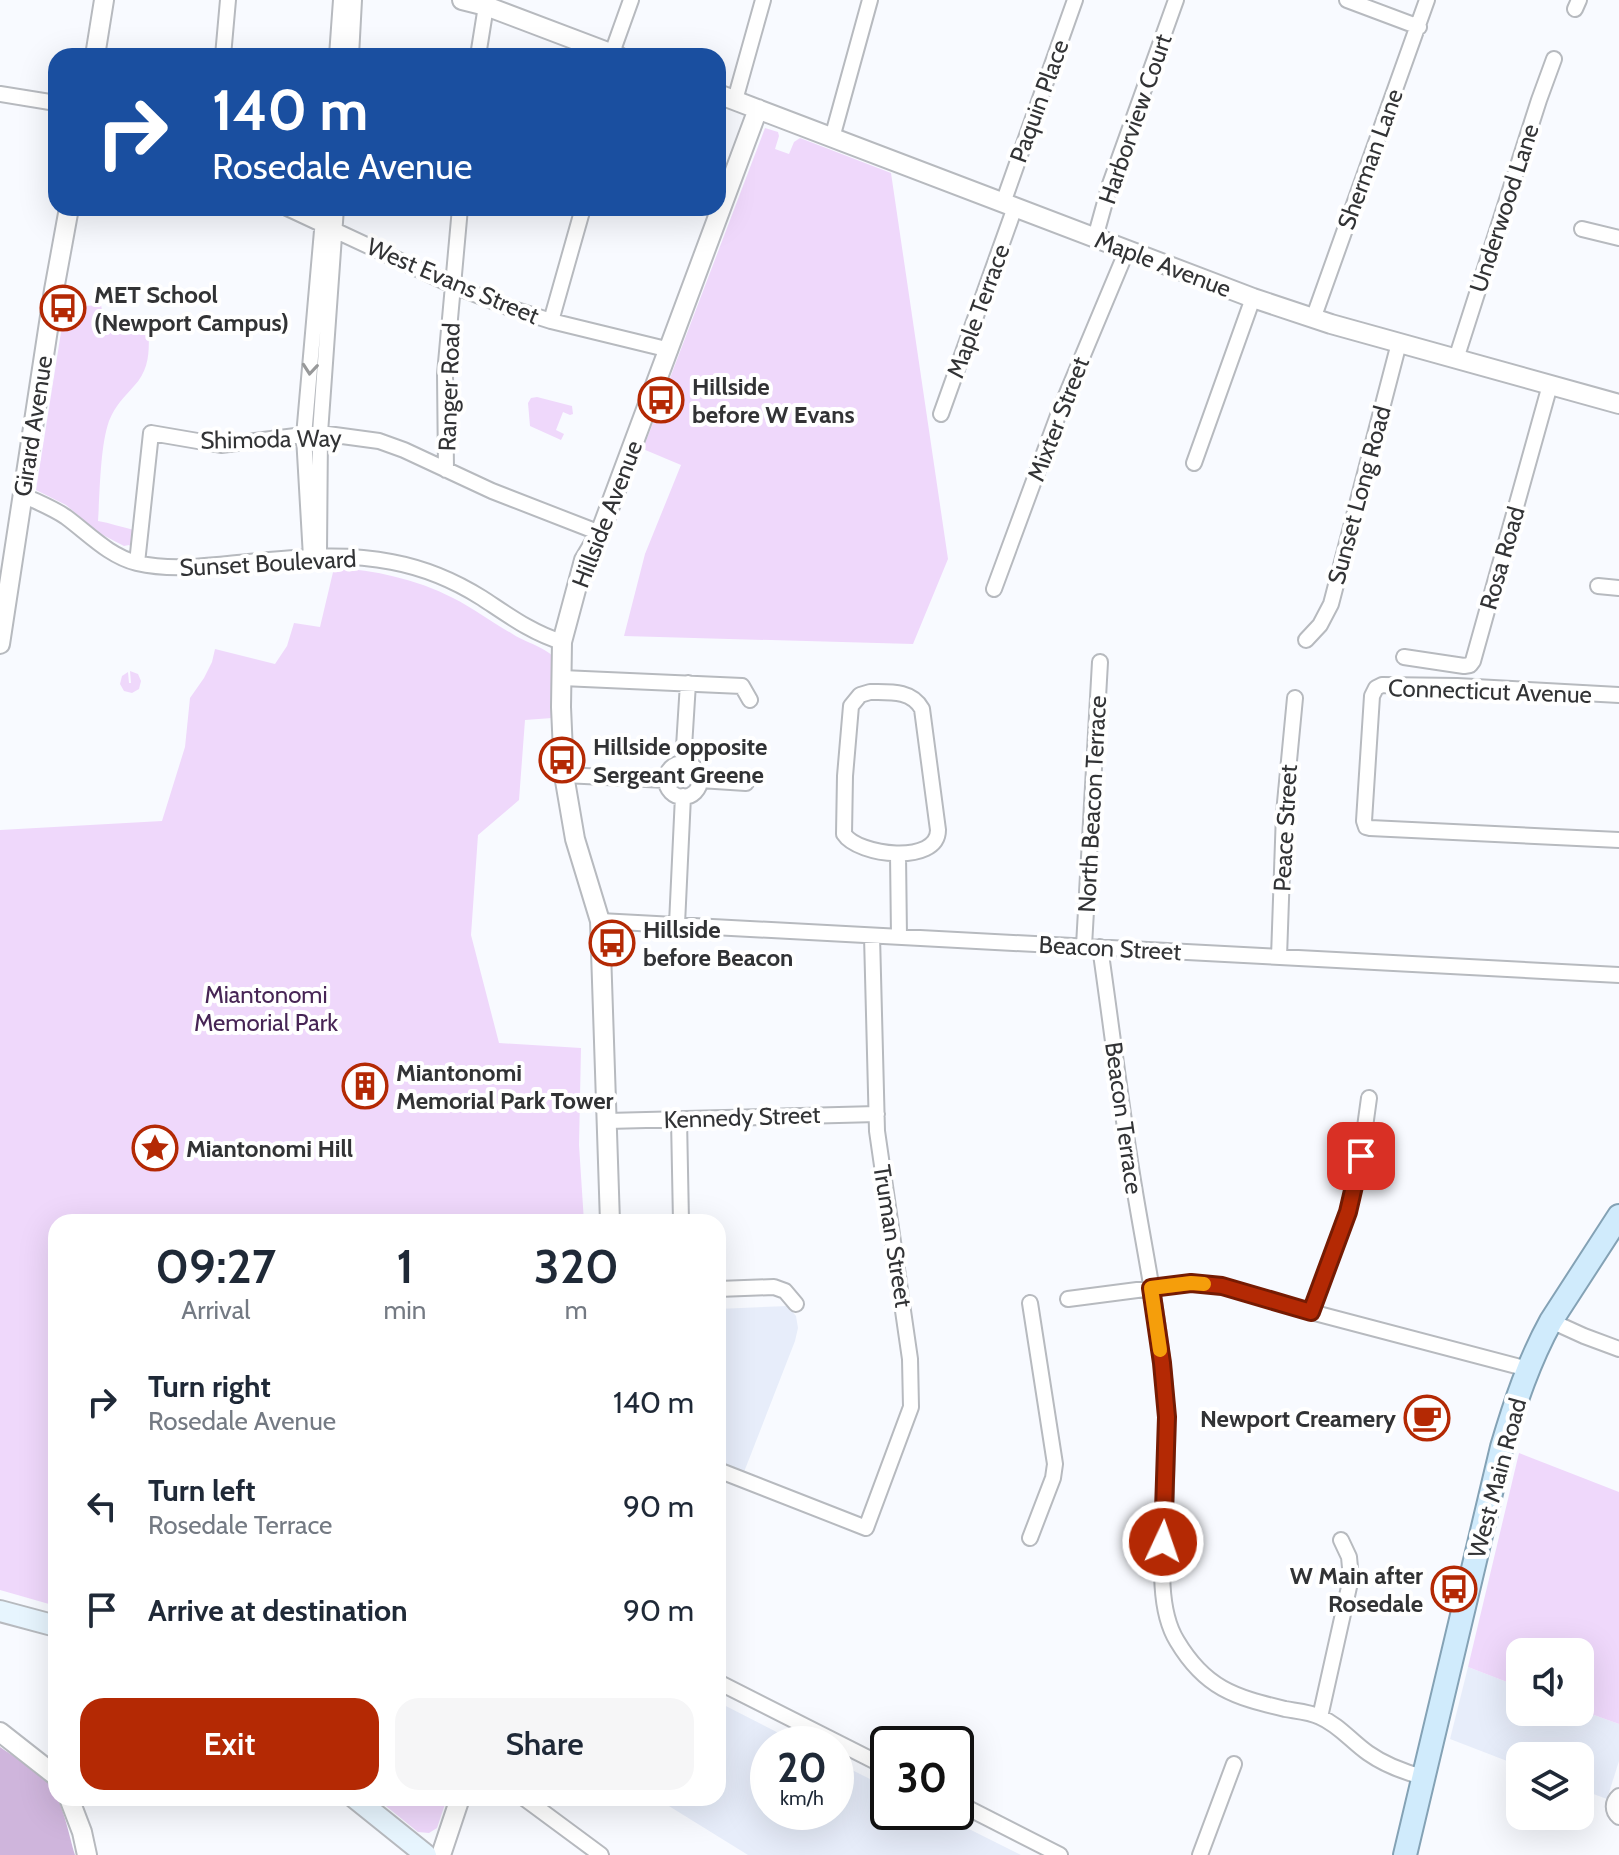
<!DOCTYPE html>
<html lang="en">
<head>
<meta charset="utf-8">
<style>
  :root { --surface:#fff; --page:#f6f6f7; --text:#1f2937; --muted:#747a83; --accent:#b42904 }
  body { margin:0; font-family:Cabin,sans-serif; background:var(--page); color:var(--text); height:100vh; display:flex; flex-direction:column; font-size:30px; white-space:nowrap }
  * { box-sizing:border-box; margin:0 }
  p { font-size:26px; color:var(--muted) }
  .icon { flex:none; width:44px; height:44px; fill:none; stroke:currentColor; stroke-width:2; stroke-linecap:round; stroke-linejoin:round }
  .map { position:relative; flex:1; overflow:hidden }
  .panel { position:absolute; left:48px; top:1214px; width:678px; height:592px; display:flex; flex-direction:column; background:var(--surface); border-radius:24px; box-shadow:0 8px 32px #0002 }
  .panel>* { flex:none }
  .banner { position:absolute; left:48px; top:48px; width:678px; height:168px; border-radius:24px; box-shadow:0 8px 32px #0002; background:#1a4fa0; color:#fff; overflow:hidden }
  .controls { position:absolute; left:1506px; top:1638px; display:grid; gap:16px }
  .controls a { display:grid; place-items:center; width:88px; height:88px; border-radius:16px; background:var(--surface); box-shadow:0 8px 32px #0002; font-size:40px }
  .speed { position:absolute; left:750px; top:1726px; display:flex; gap:16px; font-size:40px; font-weight:700; text-align:center }
  .speed>* { display:grid; place-content:center; width:104px; height:104px; border-radius:50%; background:var(--surface); box-shadow:0 8px 32px #0002; line-height:1 }
  .speed small { font-size:20px; font-weight:400 }
  .speed .limit { border:4px solid #111; border-radius:12px; background:#fff; color:#111 }
  .pin { position:absolute; display:grid; place-items:center; width:68px; height:68px; color:#fff; margin:-34px; border-radius:16px; box-shadow:0 4px 12px #0006 }
  .me { position:absolute; width:88px; margin:-44px; rotate:3deg; stroke-linejoin:round; filter:drop-shadow(0 0 6px #0008) }
  .turn { display:flex; align-items:center; gap:28px; height:168px; padding:0 32px; font-size:36px }
  .turn .icon { width:104px; height:104px; stroke-width:2.5 }
  .turn b { display:block; font-size:56px; line-height:68px }
  .eta { display:flex; justify-content:space-evenly; align-items:center; height:136px; text-align:center }
  .eta b { font-size:48px; font-weight:600; line-height:56px }
  .button { display:flex; gap:16px; margin-top:auto; padding:16px 32px }
  .button a { flex:1; height:92px; border-radius:24px; background:var(--accent); color:#fff; font-size:32px; font-weight:600; line-height:92px; text-align:center }
  .button a+a { background:var(--page); color:var(--text) }
  ul { padding:0; list-style:none }
  li { display:flex; align-items:center; gap:24px; height:104px; padding:0 32px }
  li div { flex:1 }
  li b { display:block; font-size:30px }
  li em { font-style:normal }
  .map>svg:first-child { display:block }
  .built { fill:#e7edfa }
  .green { fill:#efd8fb }
  .forest { fill:#cfb5dc }
  .lines { fill:none; stroke-linecap:round; stroke-linejoin:round }
  .minor-casing { stroke:#b7babf; stroke-width:18 }
  .tertiary-casing { stroke:#b7babf; stroke-width:22 }
  .secondary-casing { stroke:#b7babf; stroke-width:24 }
  .primary-casing { stroke:#84a2b5; stroke-width:26 }
  .minor { stroke:#fff; stroke-width:14 }
  .tertiary { stroke:#fff; stroke-width:18 }
  .secondary { stroke:#e7f5fe; stroke-width:20 }
  .primary { stroke:#d0ebfc; stroke-width:22 }
  .oneway { stroke:#98999a }
  .route-casing { stroke:#751b03; stroke-width:20 }
  .route { stroke:#b42904; stroke-width:14 }
  .slow { stroke:#f59e0b; stroke-width:14 }
  .labels { text-anchor:middle; dominant-baseline:central; stroke-width:8; stroke-linejoin:round; paint-order:stroke }
  .street-label { font-size:24px; fill:#323335; stroke:#fff }
  .poi-label { font-size:24px; font-weight:bold; fill:#323335; stroke:#fff; text-anchor:start }
  .park-label { font-size:24px; fill:#472555; stroke:#fff }
</style>
</head>
<body>
<div class="map">
<svg width="1619" height="1855" viewBox="0 0 1619 1855">
  <rect width="100%" height="100%" fill="#f8faff"/>
  <path class="built" d="M788 1306 796 1316 798 1328 795 1341 744 1472 718 1462V1309Z
    M1468 1667 1520 1687V1712H1580V1710L1619 1724V1761L1607 1799 1580 1789V1756H1520V1766L1450 1739Z
    M718 1702 800 1744H768V1812H836V1762L888 1788V1812H935L1021 1855H748L656 1798H718Z"/>
  <path class="green" d="M765 128 778 132 779 136 775 149 789 154 794 142 800 138 891 173 948 559 913 644 624 636 645 554 681 465 643 449Z
    M101 305 103 315H107L111 322 122 323 148 321C149 345 152 367 134 386 123 399 116 404 109 421 100 447 100 492 98 521 110 523 121 527 134 530L133 544 131 547 129 545 124 546 99 533 66 505 36 490 65 307Z
    M537 397 572 406 573 414 570 415 563 412 556 430 564 434 561 440 530 426 528 403 531 398Z
    M334 568C375 570 416 579 453 598 473 608 491 622 511 633 524 642 543 646 554 657L553 716 552 718 525 720 519 800 478 835 471 935 499 1043 581 1048 579 1145 584 1222H56V1606L0 1590V830L162 821 185 747 190 698 204 678 212 662 215 649 275 664 287 646 294 623 320 627Z
    M130 671 138 674 141 681 139 689 132 693 124 691 120 684 122 676 128 672 129 683H131Z
    M1519 1453 1619 1492V1724L1580 1710V1652H1520V1687L1468 1667Z
    M376 1798H447L437 1828 429 1833 418 1832Z"/>
  <path class="forest" d="M0 1747C14 1757 31 1766 43 1777 63 1797 67 1829 75 1855H0Z"/>
  <g class="lines">
    <g class="minor-casing">
      <path id="minor" d="M1347 0 1419 27
        M1575 9 1579 0
        M612 53 631 0
        M223 56 228 0
        M337 56 341 0
        M351 56 354 0
        M478 56 486 6
        M0 94 56 103
        M735 100 763 0
        M832 138 870 0
        M1003 203 1075 0
        M287 208 454 286 507 307 551 321 670 350
        M1582 229 1619 238
        M1095 238 1110 184 1176 0
        M1313 319 1427 0
        M551 321 583 208
        M1456 359 1539 100 1554 59
        M941 414 1015 207
        M1194 463 1253 298
        M446 470 445 374 460 208
        M23 495C37 502 53 508 66 517 89 534 109 556 137 563 167 570 198 567 228 564 283 559 337 551 392 562 424 568 455 581 482 598 508 615 532 633 562 642
        M319 552 320 433 336 208
        M311 557 304 436 324 208
        M137 563 151 433 221 445 320 433 379 441 404 450 492 491 600 533
        M1598 586 1619 588
        M994 589 1060 410 1127 250
        M1306 640 1320 625 1331 604 1399 343
        M1404 657 1464 666 1470 665 1473 661 1550 385
        M562 678 742 686 750 700
        M870 692C890 692 912 690 922 709L938 830C938 865 858 856 844 834L845 776 851 706 860 695Z
        M1619 695 1457 686 1382 685 1376 688 1372 696 1364 821 1366 827 1370 828 1619 840
        M683 763 688 683
        M666 780a17 17 0 1 1 34 0a17 17 0 1 1-34 0Z
        M564 775 666 780
        M700 780 746 783
        M898 854 899 937
        M600 921 1619 975
        M677 924 683 796
        M1084 946 1100 662
        M1100 947C1111 1023 1120 1099 1132 1174 1144 1250 1161 1325 1166 1402 1169 1432 1166 1462 1166 1492 1165 1536 1153 1602 1177 1641 1205 1688 1234 1697 1285 1709 1296 1711 1310 1712 1320 1717 1339 1725 1352 1742 1368 1753 1385 1765 1404 1772 1423 1777
        M1279 957 1284 813 1295 698
        M679 1119 681 1222
        M607 1121 877 1114
        M718 1289 774 1287 785 1291 796 1304
        M1068 1299 1191 1283 1222 1286 1311 1312 1528 1369
        M1311 1312 1348 1212 1361 1156 1369 1098
        M1551 1321 1584 1336 1619 1349
        M718 1470 866 1528 911 1407 910 1359 877 1131 872 936
        M1030 1538 1053 1478 1055 1464 1030 1303
        M718 1682 888 1768
        M1320 1717 1351 1578 1349 1557 1341 1540
        M1619 1796C1612 1802 1612 1811 1619 1817
        M524 1798 601 1855
        M956 1802 1060 1855
        M1200 1855 1234 1764"/>
    </g>
    <g class="tertiary-casing">
      <path id="tertiary" d="M462 0 486 6 618 56
        M95 56 104 0
        M718 94 1253 298 1331 324 1619 404
        M0 644 54 290 69 208
        M610 1222 600 921 575 839 564 775 561 707 562 642 584 560 600 533 758 109
        M0 1732 56 1776
        M69 1798 82 1832 87 1855
        M441 1855 460 1798"/>
    </g>
    <g class="secondary-casing">
      <path id="secondary" d="M0 1611 56 1626
        M355 1798 426 1855"/>
    </g>
    <g class="primary-casing">
      <path id="primary" d="M1405 1855 1502 1447C1515 1403 1529 1361 1551 1321L1619 1216"/>
    </g>
    <use href="#minor" class="minor"/>
    <use href="#tertiary" class="tertiary"/>
    <use href="#secondary" class="secondary"/>
    <use href="#primary" class="primary"/>
  </g>
  <defs><path id="oneway-chevron" d="M-2-3.5L2.5 0L-2 3.5" fill="none" stroke-width="1.6" stroke-linecap="round" stroke-linejoin="round" transform="scale(2)"/></defs>
  <use class="oneway" href="#oneway-chevron" transform="translate(310 369) rotate(95)"/>
  <g class="lines">
    <g class="route-casing">
      <path id="route" d="M1163 1542 1167 1417 1162 1363 1151 1288 1191 1283 1222 1286 1311 1312 1348 1212 1361 1156"/>
    </g>
    <use href="#route" class="route"/>
    <path class="slow" d="M1160 1350 1151 1288 1191 1283 1204 1284"/>
  </g>
  <defs>
    <g id="bus-ring" transform="scale(2.3)"><circle r="9.5" fill="#fff" stroke="#b42904" stroke-width="1.5"/><path d="M-5-6H5V4H4V6H2V4H-2V6H-4V4H-5ZM-3.5-4V0h7V-4ZM-3.5 1.2v1.5H-2V1.2ZM2 1.2v1.5H3.5V1.2Z" fill="#b42904"/></g>
    <g id="building-ring" transform="scale(2.3)"><circle r="9.5" fill="#fff" stroke="#b42904" stroke-width="1.5"/><path d="M-4-6H4V6H1V3H-1V6H-4ZM-2.5-4.3h1.7v1.8h-1.7ZM.8-4.3h1.7v1.8H.8ZM-2.5-1h1.7V.8h-1.7ZM.8-1h1.7V.8H.8Z" fill="#b42904"/></g>
    <g id="sight-ring" transform="scale(2.3)"><circle r="9.5" fill="#fff" stroke="#b42904" stroke-width="1.5"/><path d="M0-6L1.8-2.2L6-1.7L2.9 1.2L3.7 5.4L0 3.3L-3.7 5.4L-2.9 1.2L-6-1.7L-1.8-2.2Z" fill="#b42904"/></g>
    <g id="cafe-ring" transform="scale(2.3)"><circle r="9.5" fill="#fff" stroke="#b42904" stroke-width="1.5"/><path d="M-5.5-4.5H6V0H3Q3 3.5 0 3.5H-2.5Q-5.5 3.5-5.5 0ZM3-3.2v2h1.7v-2ZM-6 4.5H4V6H-6Z" fill="#b42904"/></g>
  </defs>
  <g fill-rule="evenodd">
    <use href="#bus-ring" x="63" y="308"/>
    <use href="#bus-ring" x="661" y="400"/>
    <use href="#bus-ring" x="562" y="760"/>
    <use href="#bus-ring" x="612" y="943"/>
    <use href="#building-ring" x="365" y="1086"/>
    <use href="#sight-ring" x="155" y="1148"/>
    <use href="#cafe-ring" x="1427" y="1418"/>
    <use href="#bus-ring" x="1454" y="1589"/>
  </g>
  <g class="labels">
    <g class="street-label">
      <text transform="translate(1039 101) rotate(-70)">Paquin Place</text>
      <text transform="translate(1135 119) rotate(-71)">Harborview Court</text>
      <text transform="translate(1370 159) rotate(-70)">Sherman Lane</text>
      <text transform="translate(1504 208) rotate(-72)">Underwood Lane</text>
      <text transform="translate(1163 264) rotate(21)">Maple Avenue</text>
      <text transform="translate(453 281) rotate(23)">West Evans Street</text>
      <text transform="translate(978 311) rotate(-70)">Maple Terrace</text>
      <text transform="translate(449 387) rotate(-88)">Ranger Road</text>
      <text transform="translate(1058 419) rotate(-69)">Mixter Street</text>
      <text transform="translate(33 426) rotate(-81)">Girard Avenue</text>
      <text transform="translate(271 439) rotate(-1)">Shimoda Way</text>
      <text transform="translate(1359 495) rotate(-75)">Sunset Long Road</text>
      <text transform="translate(607 514) rotate(-69)">Hillside Avenue</text>
      <text transform="translate(1502 558) rotate(-74)">Rosa Road</text>
      <text transform="translate(268 563) rotate(-3)">Sunset Boulevard</text>
      <text transform="translate(1490 691) rotate(2)">Connecticut Avenue</text>
      <text transform="translate(1092 804) rotate(-87)">North Beacon Terrace</text>
      <text transform="translate(1285 828) rotate(-87)">Peace Street</text>
      <text transform="translate(1110 948) rotate(3)">Beacon Street</text>
      <text transform="translate(742 1117) rotate(-2)">Kennedy Street</text>
      <text transform="translate(1124 1118) rotate(82)">Beacon Terrace</text>
      <text transform="translate(893 1236) rotate(81)">Truman Street</text>
      <text transform="translate(1497 1478) rotate(-75)">West Main Road</text>
    </g>
    <g class="poi-label">
      <text x="94" y="294">MET School<tspan x="94" dy="28">(Newport Campus)</tspan></text>
      <text x="692" y="386">Hillside<tspan x="692" dy="28">before W Evans</tspan></text>
      <text x="593" y="746">Hillside opposite<tspan x="593" dy="28">Sergeant Greene</tspan></text>
      <text x="643" y="929">Hillside<tspan x="643" dy="28">before Beacon</tspan></text>
      <text x="396" y="1072">Miantonomi<tspan x="396" dy="28">Memorial Park Tower</tspan></text>
      <text x="186" y="1148">Miantonomi Hill</text>
      <text x="1396" y="1418" text-anchor="end">Newport Creamery</text>
      <text x="1423" y="1575" text-anchor="end">W Main after<tspan x="1423" dy="28">Rosedale</tspan></text>
    </g>
    <g class="park-label">
      <text x="266" y="994">Miantonomi<tspan x="266" dy="28">Memorial Park</tspan></text>
    </g>
  </g>
</svg>
<div class="controls">
<a><svg class="icon" aria-label="sound" viewBox="0 0 24 24"><path d="M4 9h4l5-4v14l-5-4H4zM17 9q2 3 0 6"/></svg></a>
<a><svg class="icon" aria-label="layers" viewBox="0 0 24 24"><path d="M12 4l9 5-9 5-9-5zM3 14l9 5 9-5"/></svg></a>
</div>
<div class="speed"><div>20<small>km/h</small></div><div class="limit">30</div></div>
<div class="pin" style="left:1361px;top:1156px;background:#d93025"><svg class="icon" aria-label="arrive" viewBox="0 0 24 24"><path d="M6 21V4h12l-3 4 3 4H6"/></svg></div>
<svg class="me" style="left:1163px;top:1542px" viewBox="-20 -20 40 40"><circle r="17" fill="#b42904" stroke="#fff" stroke-width="3"/><path d="M0-11L8 9 0 5-8 9z" fill="#fff"/></svg>
<div class="banner">
<div class="turn"><svg class="icon" aria-label="right" viewBox="0 0 24 24"><path d="M7 20v-9h11M14 6l5 5-5 5"/></svg><div><b>140 m</b>Rosedale Avenue</div></div>
</div>
<section class="panel">
<div class="eta">
<div><b>09:27</b><p>Arrival</p></div>
<div><b>1</b><p>min</p></div>
<div><b>320</b><p>m</p></div>
</div>
<ul>
<li><svg class="icon" aria-label="right" viewBox="0 0 24 24"><path d="M7 20v-9h11M14 6l5 5-5 5"/></svg><div><b>Turn right</b><p>Rosedale Avenue</p></div><em>140 m</em></li>
<li><svg class="icon" aria-label="left" viewBox="0 0 24 24"><path d="M17 20v-9H6M10 6l-5 5 5 5"/></svg><div><b>Turn left</b><p>Rosedale Terrace</p></div><em>90 m</em></li>
<li><svg class="icon" aria-label="arrive" viewBox="0 0 24 24"><path d="M6 21V4h12l-3 4 3 4H6"/></svg><div><b>Arrive at destination</b></div><em>90 m</em></li>
</ul>
<div class="button"><a>Exit</a><a>Share</a></div>
</section>
</div>
</body>
</html>
